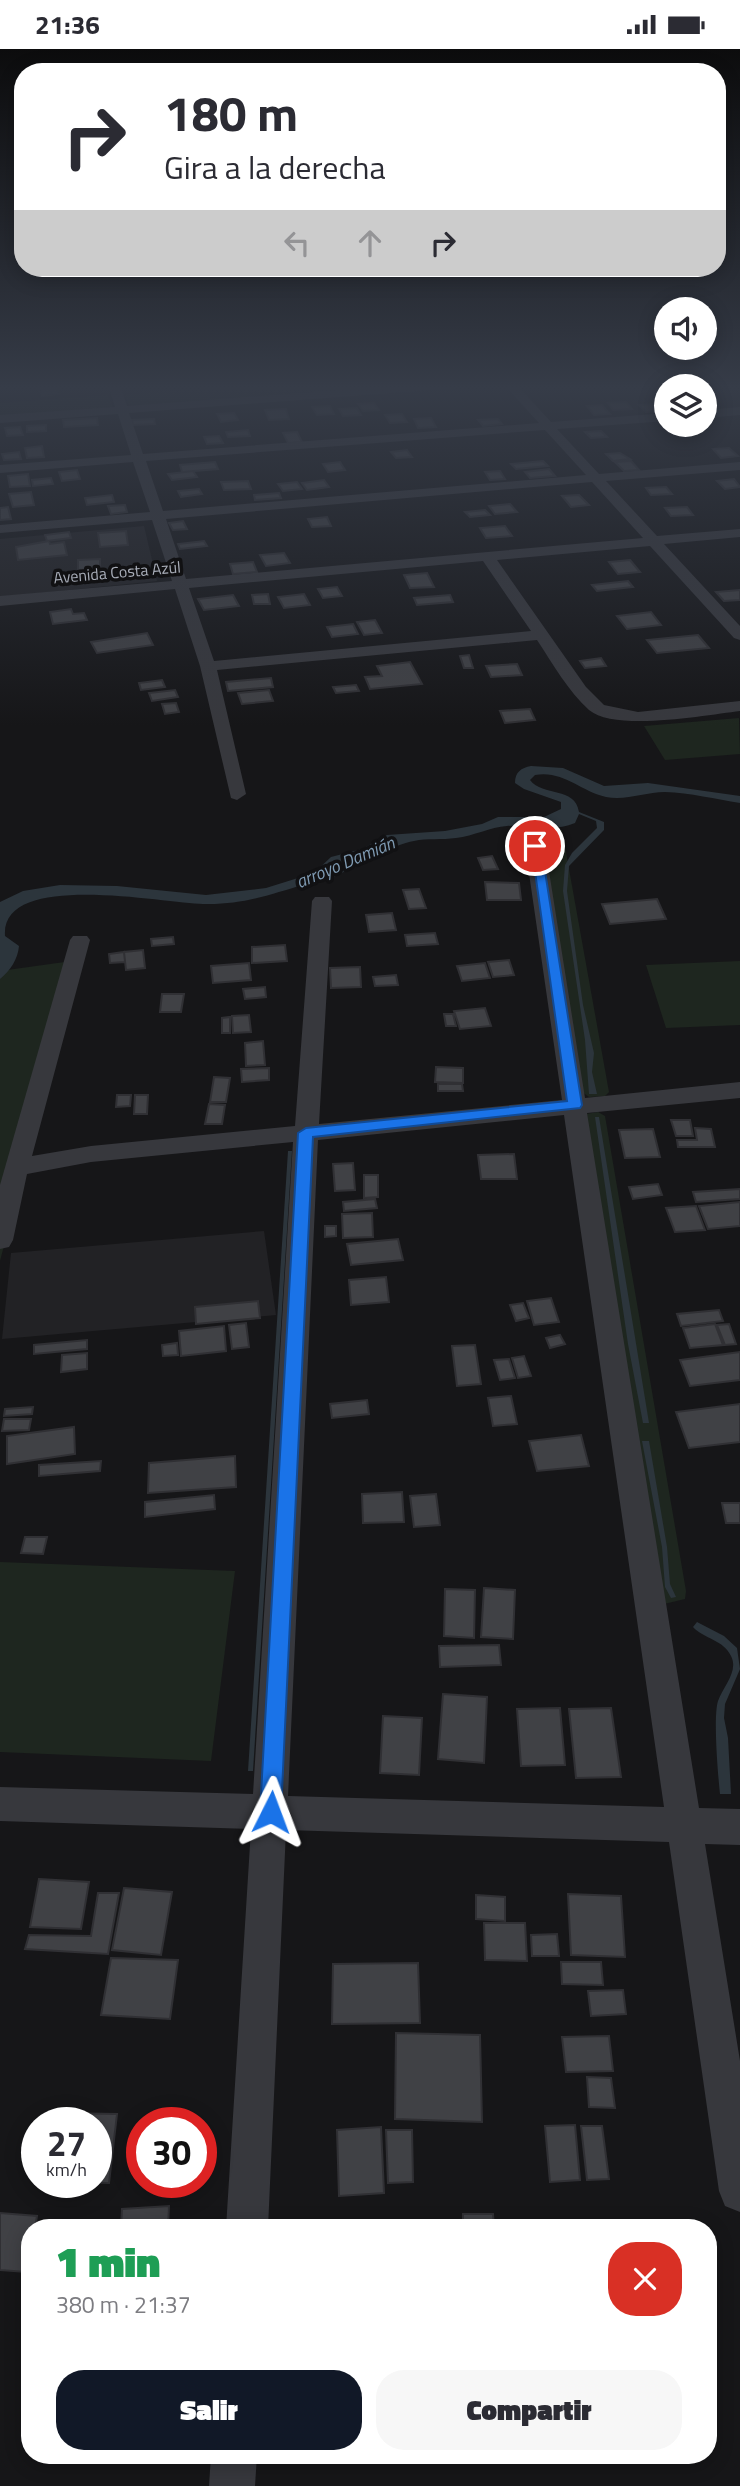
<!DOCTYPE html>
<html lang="es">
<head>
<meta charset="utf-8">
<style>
  :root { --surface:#fff; --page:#f7f7f7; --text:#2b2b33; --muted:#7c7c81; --accent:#111827 }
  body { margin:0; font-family:"Titillium Web",sans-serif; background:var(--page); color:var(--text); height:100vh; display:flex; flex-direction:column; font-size:26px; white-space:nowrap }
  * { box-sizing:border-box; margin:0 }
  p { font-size:23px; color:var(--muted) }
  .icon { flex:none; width:38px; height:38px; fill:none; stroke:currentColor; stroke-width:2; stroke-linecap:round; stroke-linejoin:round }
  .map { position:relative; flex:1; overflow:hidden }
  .details { position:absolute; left:21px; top:2170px; width:696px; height:245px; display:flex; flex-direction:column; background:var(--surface); border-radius:28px; box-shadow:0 4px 18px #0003 }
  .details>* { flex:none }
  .guide { position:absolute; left:14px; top:14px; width:712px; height:214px; border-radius:28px; box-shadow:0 4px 18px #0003; background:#fff; color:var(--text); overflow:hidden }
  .buttons { position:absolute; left:654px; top:248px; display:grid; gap:14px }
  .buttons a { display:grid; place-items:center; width:63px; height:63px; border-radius:50%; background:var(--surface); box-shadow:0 4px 18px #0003; font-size:35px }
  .speed { position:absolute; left:21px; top:2058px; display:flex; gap:14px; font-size:35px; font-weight:700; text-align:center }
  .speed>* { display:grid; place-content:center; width:91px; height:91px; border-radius:50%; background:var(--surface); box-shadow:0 4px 18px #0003; line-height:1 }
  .speed small { font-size:18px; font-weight:400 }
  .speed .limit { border:10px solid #d22; background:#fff; color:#111 }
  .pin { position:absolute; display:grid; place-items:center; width:60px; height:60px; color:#fff; margin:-30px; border:4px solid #fff; border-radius:50%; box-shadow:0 2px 7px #0007 }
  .me { position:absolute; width:77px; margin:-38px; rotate:3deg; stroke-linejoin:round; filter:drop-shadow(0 0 5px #0008) }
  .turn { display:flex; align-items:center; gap:24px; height:147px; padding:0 35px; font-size:32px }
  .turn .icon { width:91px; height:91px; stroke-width:2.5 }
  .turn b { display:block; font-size:49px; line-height:60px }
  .lanes { display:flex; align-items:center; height:66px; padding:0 35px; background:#0003; justify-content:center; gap:35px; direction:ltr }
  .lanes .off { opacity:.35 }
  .round { display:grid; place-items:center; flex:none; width:74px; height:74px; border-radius:28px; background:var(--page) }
  .headline { display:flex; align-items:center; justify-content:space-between; height:119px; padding:0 35px }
  h1 { font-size:42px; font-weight:800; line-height:52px; color:#1e9e55 }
  .button { display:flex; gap:14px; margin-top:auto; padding:14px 35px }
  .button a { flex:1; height:80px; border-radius:28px; background:var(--accent); color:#fff; font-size:28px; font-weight:800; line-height:80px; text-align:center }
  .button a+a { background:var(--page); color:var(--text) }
  .status { display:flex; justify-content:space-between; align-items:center; height:49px; padding:0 35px; background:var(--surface); direction:ltr }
  .status svg { height:19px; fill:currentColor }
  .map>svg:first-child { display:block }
  .built { fill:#222225 }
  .green { fill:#1e261f }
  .water { fill:#2c353c }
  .building { fill:#404145; stroke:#303034; stroke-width:2 }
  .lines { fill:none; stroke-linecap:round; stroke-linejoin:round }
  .street { fill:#37383d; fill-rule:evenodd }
  .route { fill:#1a73e8; stroke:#114b97; stroke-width:2 }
  .labels { text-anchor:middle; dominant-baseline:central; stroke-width:7; stroke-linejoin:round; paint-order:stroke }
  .far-street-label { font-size:16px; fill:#a8adb8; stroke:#111113 }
  .far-water-label { font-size:18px; font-style:italic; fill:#7f9bb3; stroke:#111113 }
</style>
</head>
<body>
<div class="status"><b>21:36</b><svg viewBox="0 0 49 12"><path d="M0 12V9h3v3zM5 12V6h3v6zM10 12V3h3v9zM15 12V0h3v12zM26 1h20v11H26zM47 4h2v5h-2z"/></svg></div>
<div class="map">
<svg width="740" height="2437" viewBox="0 0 740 2437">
  <rect width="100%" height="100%" fill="#161618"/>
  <path class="built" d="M144 477 157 532 0 548V490Z
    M264 1182 276 1266 2 1290 11 1204Z"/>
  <path class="green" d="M241 336H429L133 358 129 356 125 346Z
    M108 346 113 359 0 367V354Z
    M739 669 740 705 665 711 644 677Z
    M530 780 562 781 609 1043 605 1047 589 1048 581 1042 541 793 531 792Z
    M79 911 0 1212V922Z
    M740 912V976L666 979 646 916Z
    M598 1063 605 1067 686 1542 685 1550 664 1555 586 1065Z
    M0 1513 235 1522 211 1712 0 1703Z"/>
  <path class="water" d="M531 717 563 719 604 737 648 734 740 747V754C716 750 690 744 665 743 645 743 626 752 606 748 580 742 563 721 535 726L530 731C543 748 575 737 579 763L604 773V781L569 817 567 842 583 956 594 1004 592 1023 597 1045H589L585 991 563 842 565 816 572 804 597 779 596 772 579 765 575 774C552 784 531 775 507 777 490 778 474 787 456 789 442 791 427 789 414 792 394 795 356 817 336 827 327 831 316 832 306 835 268 846 243 856 203 855 167 855 0 820 5 887L19 897C18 910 10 922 0 930V853L23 842 60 836 117 837 206 846 266 839 314 824 331 808 362 800 387 786 445 782 482 775 498 768H544L561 760V753L524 740 515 734C515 723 521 719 531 717Z
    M595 1068H599L649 1374H643L628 1295Z
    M288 1102H292L253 1722H248Z
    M642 1392H649L667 1498 670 1535 676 1548 671 1549 665 1538 662 1498Z
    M697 1573 724 1587 737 1599 740 1620 725 1655 724 1669 728 1689 731 1745H720C718 1726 713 1668 718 1652 723 1638 739 1622 731 1607 724 1591 704 1590 693 1578Z"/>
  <path class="building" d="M57 339 59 345 42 347 39 340Z
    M626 353 632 360 613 361 608 354Z
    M374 354 379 361 363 362 358 355Z
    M654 355 661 362 646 363 639 356Z
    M602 356 610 365 594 366 587 357Z
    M330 357 334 365 317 366 312 358Z
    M357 359 361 366 343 367 339 360Z
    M286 360 289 370 269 371 265 361Z
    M234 364 238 371 221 373 217 365Z
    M402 365 407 373 390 374 385 366Z
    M97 369 98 376 64 378 63 371Z
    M431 369 436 378 418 379 414 370Z
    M154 370 155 375 133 376 132 371Z
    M498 370 502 375 483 377 478 371Z
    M46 376V382L27 383V377Z
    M20 378 23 386 7 387 5 379Z
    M248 381 250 387 228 388 226 383Z
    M601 382 607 388 591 389 585 383Z
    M297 383 302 393 288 394 283 384Z
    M219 387 223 394 207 395 204 388Z
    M42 397 44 408 27 409 25 399Z
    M729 399 738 407 721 409 713 400Z
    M407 401 412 408 396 409 391 403Z
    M19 403 21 410 4 411 2 405Z
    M620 404 630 410 613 412 606 405Z
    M543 412 548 417 516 420 511 415Z
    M631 412 639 421 624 422 615 413Z
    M215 413 218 420 182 423 180 416Z
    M340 413 345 421 328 423 323 415Z
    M549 420 555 427 530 429 525 423Z
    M77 421 80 430 62 432 59 423Z
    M193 422 197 428 172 431 168 425Z
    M500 422 505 430 490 431 485 423Z
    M28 425 30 437 10 438 8 427Z
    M51 429 53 435 33 437 32 431Z
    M734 430 740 438 725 440 717 432Z
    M324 431 329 438 307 441 302 434Z
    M248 432 251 440 224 441 221 433Z
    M297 433 302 440 283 442 278 435Z
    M666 438 672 445 651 446 646 439Z
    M199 440 202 445 181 448 178 442Z
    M31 443 34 456 13 458 9 445Z
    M279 444 281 449 255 451 254 446Z
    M112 446 114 453 87 456 85 449Z
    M579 446 589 456 571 458 562 447Z
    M510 455 517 463 495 465 489 457Z
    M125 456 127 463 111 465 108 457Z
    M8 458 11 470 0 471V459Z
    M687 458 693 466 671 467 665 459Z
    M485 461 490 466 470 468 465 463Z
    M327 468 331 477 312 478 308 470Z
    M183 472 187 480 173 481 169 474Z
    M505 477 512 487 486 489 480 479Z
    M126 482 128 496 100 498 98 484Z
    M69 483 71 489 47 492 45 486Z
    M49 492 50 495 64 493 67 506 18 511 16 498Z
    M204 492 207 497 180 500 178 495Z
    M284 504 290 514 266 517 260 506Z
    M100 510V520L78 521V511Z
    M630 511 640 523 618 525 609 513Z
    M253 513 257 523 233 525 230 515Z
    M427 524 434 538 410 539 404 526Z
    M628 532 633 538 597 542 592 536Z
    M337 538 342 547 323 549 318 540Z
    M740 541V551L724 552 716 543Z
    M268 545 270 555H254L252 546Z
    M304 545 310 556 284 559 278 548Z
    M233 546 239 557 204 561 198 550Z
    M450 546 453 553 417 556 414 549Z
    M71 560 73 565 84 564 87 571 53 575 50 563Z
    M651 563 661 576 627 580 617 567Z
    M375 571 382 584 364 586 357 573Z
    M353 575 358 585 332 588 327 578Z
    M147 584 153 596 97 604 91 593Z
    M698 586 709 599 657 604 647 591Z
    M469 606 473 619H464L460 607Z
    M601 609 606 617 585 619 580 612Z
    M410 613 422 635 370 640 365 628 382 627 377 617Z
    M517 615 522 626 491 628 486 617Z
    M271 629 273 638 228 642 226 633Z
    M162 631 165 638 141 641 139 634Z
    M356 636 359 642 336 644 333 638Z
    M175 641 178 648 152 652 149 644Z
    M269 641 273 652 242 655 238 644Z
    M176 654 179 663 165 665 162 655Z
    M530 660 535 671 505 674 500 662Z
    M492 807 498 820 483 821 478 809Z
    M485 833 519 834 521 851H487Z
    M419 840 426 859 409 860 403 841Z
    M657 850 666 870 610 875 602 855Z
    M392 864 396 881 369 883 366 866Z
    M435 884 438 895 407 897 405 886Z
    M173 888 174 895 152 897 151 890Z
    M285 896 287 912 252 914V898Z
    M143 901 145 919 126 921 124 903Z
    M124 903 125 913 110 914 109 905Z
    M509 911 514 926 493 928 488 913Z
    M249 914 251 931 213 934 211 917Z
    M485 914 490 929 462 932 457 917Z
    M360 918 361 938 331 939 330 919Z
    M396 926 398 936 375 937 373 928Z
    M265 938 266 948 245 950 243 940Z
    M162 945H184L181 963H160Z
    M485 959 491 977 460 980 454 962Z
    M444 965H453L456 977H446Z
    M249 966 251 983 233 984 232 967Z
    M230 968V984H222V969Z
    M263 992 265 1016 246 1017 245 994Z
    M436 1018 463 1019V1034L435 1033Z
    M269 1019V1031L242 1033 241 1020Z
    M214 1028 230 1029 226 1053H210Z
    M438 1035H462L463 1042H438Z
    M117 1046H131L130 1057 116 1058Z
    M135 1046H148L147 1065H134Z
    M209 1055 225 1056 222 1075H205Z
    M671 1071H690L693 1087H676Z
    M695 1079 711 1080 715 1098H678L677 1091H697Z
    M653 1080 660 1108 625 1109 619 1081Z
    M514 1105 517 1130H481L478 1106Z
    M353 1114 355 1141 335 1142 333 1115Z
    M364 1126H378V1148L364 1149Z
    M658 1135 662 1146 633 1150 629 1138Z
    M740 1140V1150L696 1153 693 1143Z
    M375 1150 377 1159 344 1162 343 1153Z
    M740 1153V1177L708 1180 699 1157Z
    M696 1157 705 1181 675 1183 666 1159Z
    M372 1164 373 1188 343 1189 342 1165Z
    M325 1177H336V1187L325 1188Z
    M398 1190 403 1211 351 1216 347 1195Z
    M386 1228 389 1253 351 1256 349 1231Z
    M551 1249 559 1273 534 1276 527 1252Z
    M258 1252 260 1269 196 1275 195 1258Z
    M523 1254 529 1269 516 1272 510 1256Z
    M719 1261 723 1272 681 1277 677 1265Z
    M246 1274 249 1298 232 1300 229 1276Z
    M715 1275 723 1296 690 1299 683 1279Z
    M729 1275 736 1295 725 1296 717 1276Z
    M224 1277 226 1302 181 1307 179 1282Z
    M560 1286 565 1295 550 1299 546 1289Z
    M87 1291V1300L34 1305V1296Z
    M177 1294 178 1306 163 1307 162 1296Z
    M475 1296 481 1335 457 1337 452 1297Z
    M740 1303V1331L690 1337 680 1311Z
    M87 1304V1320L61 1323 62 1306Z
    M524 1307 531 1327 518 1329 512 1309Z
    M509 1310 515 1329 500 1331 494 1311Z
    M511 1347 517 1375 493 1377 488 1349Z
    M367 1351 369 1365 332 1369 330 1355Z
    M740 1355V1393L689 1399 676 1363Z
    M33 1358 32 1365 4 1367 5 1360Z
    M4 1370H31L29 1381 2 1382Z
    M74 1378 75 1405 7 1415V1387Z
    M581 1386 589 1417 537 1422 529 1392Z
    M235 1407 236 1438 148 1444 149 1414Z
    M101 1412 100 1422 39 1427V1416Z
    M402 1443 404 1473 363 1474 362 1445Z
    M436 1445 440 1476 414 1478 410 1447Z
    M214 1446 215 1460 145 1468V1453Z
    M722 1454H740V1474H726Z
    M25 1488H47L43 1505 21 1504Z
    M484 1539 515 1541 513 1590 481 1588Z
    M445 1540 475 1541 474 1589 444 1587Z
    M499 1596 501 1616 440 1618 439 1597Z
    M443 1645 487 1648 484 1714 438 1710Z
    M560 1659 565 1716 521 1717 517 1660Z
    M611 1659 621 1728 576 1729 569 1660Z
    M383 1667 422 1669 419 1726 380 1724Z
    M39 1830 89 1833 81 1880 30 1878Z
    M124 1839 172 1843 161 1906 112 1901Z
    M98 1844H119L108 1905 25 1900 29 1886 91 1887Z
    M568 1845 621 1847 625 1908 571 1906Z
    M476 1846 505 1848V1872L476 1870Z
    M484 1874H525L527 1912 485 1911Z
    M557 1885 559 1907H532L531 1886Z
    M111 1909 178 1911 170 1970 101 1966Z
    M561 1913H601L603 1936 562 1935Z
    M418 1914 420 1974 332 1975 333 1915Z
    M623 1941 626 1965 591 1967 588 1942Z
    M396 1984 480 1986 482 2073 395 2070Z
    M609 1987 613 2022 566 2023 562 1988Z
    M587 2028 611 2029 615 2059 589 2058Z
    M57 2064 117 2065 109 2134 73 2133H96V2074H56Z
    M575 2076 580 2131 550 2133 545 2077Z
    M581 2077H602L609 2130 587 2131Z
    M381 2078 384 2144 339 2147 337 2081Z
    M386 2081H412L413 2133 388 2134Z
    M169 2157 168 2179H121L122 2160Z
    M0 2164 37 2167 35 2179H30V2203L26 2223 0 2221Z
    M463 2165H493L494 2179H463Z"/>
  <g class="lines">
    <path class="street" d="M108 336H120L127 357 406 336H463L457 339 129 364 143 405 539 374 504 336H517L551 373 667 364V372L557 380 599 425 740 413V421L606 432 657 487 740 480V488L664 495 740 577V591L734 589 650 497 497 511 586 638 604 656 638 663 740 652V662C707 666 615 683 589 661 568 642 553 615 537 591L217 621 246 745 237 751 231 749 200 617 175 540 0 557V547L172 532 152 471 0 484V476L150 463 133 413 0 424V416L131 406 118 365 0 374V366L115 358ZM545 381 586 426 163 462 146 412ZM592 433 643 489 186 530 166 470ZM483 512 531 582 214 612 189 539Z
      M740 358V366L705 369V361Z
      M535 791 545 797 585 1049 740 1033V1049L587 1064 699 1759 740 1760V1796L705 1795 740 2012V2163L725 2157 719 2142 669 1793 286 1781 268 2179H226L251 1780 0 1772V1738L253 1745 293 1093 91 1113 27 1125 13 1191 9 1198 0 1200V1136L70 891 73 887H87L90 891 32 1107 91 1097 295 1077 312 852 315 848H329L332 852 319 1075 562 1051 525 797ZM564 1066 664 1758 288 1747 318 1091Z
      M211 2406H257L255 2437H209Z"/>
  </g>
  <linearGradient id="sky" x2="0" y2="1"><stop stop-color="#0c0c0d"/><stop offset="0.5" stop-color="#363c48"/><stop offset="1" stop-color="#363c48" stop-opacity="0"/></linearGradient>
  <rect width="740" height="677" fill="url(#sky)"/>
  <path class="route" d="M531 794 541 797 582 1056 580 1059 313 1088 281 1763 278 1771 271 1774 263 1771 260 1763 298 1084 306 1079 567 1052Z"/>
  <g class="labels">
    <g class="far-street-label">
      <text transform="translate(117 523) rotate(-5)">Avenida Costa Azúl</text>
    </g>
    <g class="far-water-label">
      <text transform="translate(345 813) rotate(-23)">arroyo Damián</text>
    </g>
  </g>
</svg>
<div class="buttons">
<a><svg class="icon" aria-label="sound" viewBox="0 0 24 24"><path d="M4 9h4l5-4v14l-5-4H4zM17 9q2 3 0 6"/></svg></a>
<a><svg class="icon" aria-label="layers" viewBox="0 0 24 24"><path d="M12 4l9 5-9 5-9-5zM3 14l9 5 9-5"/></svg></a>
</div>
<div class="speed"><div>27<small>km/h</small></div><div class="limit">30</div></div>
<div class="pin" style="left:535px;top:797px;background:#d93025"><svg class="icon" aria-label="arrive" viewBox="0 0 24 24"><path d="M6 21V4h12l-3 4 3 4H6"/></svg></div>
<svg class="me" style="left:271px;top:1763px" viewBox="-20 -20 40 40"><path d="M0-17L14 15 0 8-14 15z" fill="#1a73e8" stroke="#fff" stroke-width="4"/></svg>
<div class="guide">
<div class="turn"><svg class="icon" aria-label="right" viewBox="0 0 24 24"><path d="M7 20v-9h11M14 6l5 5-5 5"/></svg><div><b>180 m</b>Gira a la derecha</div></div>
<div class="lanes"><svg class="icon off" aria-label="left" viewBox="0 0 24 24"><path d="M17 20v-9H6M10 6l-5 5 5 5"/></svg><svg class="icon off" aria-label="ahead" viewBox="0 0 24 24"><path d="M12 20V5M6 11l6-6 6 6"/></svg><svg class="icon" aria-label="right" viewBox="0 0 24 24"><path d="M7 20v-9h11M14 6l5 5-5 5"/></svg></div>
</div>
<section class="details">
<div class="headline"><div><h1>1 min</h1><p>380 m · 21:37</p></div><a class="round" style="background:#d93025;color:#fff"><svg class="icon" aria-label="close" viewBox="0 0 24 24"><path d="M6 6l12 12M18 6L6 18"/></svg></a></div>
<div class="button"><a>Salir</a><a>Compartir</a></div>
</section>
</div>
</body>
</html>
